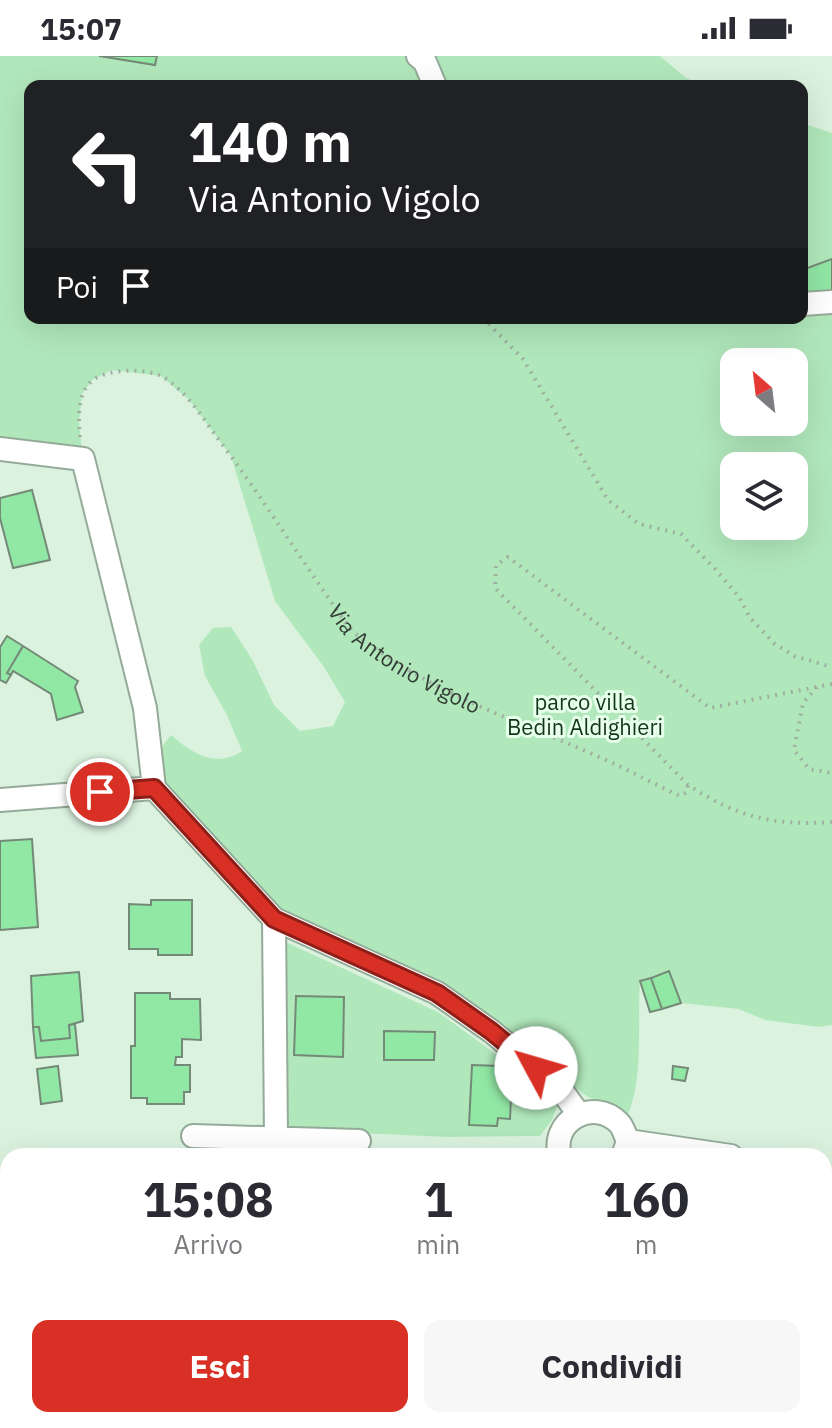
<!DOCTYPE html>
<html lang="it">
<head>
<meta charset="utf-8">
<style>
  :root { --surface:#fff; --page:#f7f7f7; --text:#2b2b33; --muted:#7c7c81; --accent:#d93025 }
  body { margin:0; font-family:"IBM Plex Sans",sans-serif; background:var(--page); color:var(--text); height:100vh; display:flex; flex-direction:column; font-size:30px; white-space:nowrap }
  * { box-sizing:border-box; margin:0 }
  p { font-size:26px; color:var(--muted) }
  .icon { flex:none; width:44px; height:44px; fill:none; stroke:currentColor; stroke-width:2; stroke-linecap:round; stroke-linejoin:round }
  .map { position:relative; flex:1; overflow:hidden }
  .drawer { position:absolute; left:0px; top:1092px; width:832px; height:280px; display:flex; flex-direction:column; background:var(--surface); border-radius:24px 24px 0 0; box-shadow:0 8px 32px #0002 }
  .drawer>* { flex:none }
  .guide { position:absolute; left:24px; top:24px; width:784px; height:244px; border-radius:16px; box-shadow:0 8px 32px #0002; background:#202124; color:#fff; overflow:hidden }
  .needle { width:52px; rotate:332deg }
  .tools { position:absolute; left:720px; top:292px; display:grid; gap:16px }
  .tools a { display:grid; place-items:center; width:88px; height:88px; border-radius:16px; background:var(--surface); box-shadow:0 8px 32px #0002; font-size:40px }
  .pin { position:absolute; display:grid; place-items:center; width:68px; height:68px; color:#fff; margin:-34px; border:4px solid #fff; border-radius:50%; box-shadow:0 2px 8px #0007 }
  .me { position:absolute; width:88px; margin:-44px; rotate:309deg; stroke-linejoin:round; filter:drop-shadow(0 0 6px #0008) }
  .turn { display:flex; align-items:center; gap:28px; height:168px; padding:0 32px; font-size:36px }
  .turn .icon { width:104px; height:104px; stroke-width:2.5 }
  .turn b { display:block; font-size:56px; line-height:68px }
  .then { display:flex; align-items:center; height:76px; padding:0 32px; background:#0003; gap:16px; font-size:30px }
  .eta { display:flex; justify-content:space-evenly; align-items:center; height:136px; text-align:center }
  .eta b { font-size:48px; font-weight:700; line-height:56px }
  .action { display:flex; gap:16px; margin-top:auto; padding:16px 32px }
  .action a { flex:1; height:92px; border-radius:16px; background:var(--accent); color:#fff; font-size:32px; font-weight:700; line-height:92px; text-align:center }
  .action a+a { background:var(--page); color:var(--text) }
  .status { display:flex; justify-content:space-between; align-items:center; height:56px; padding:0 40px; background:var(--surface); direction:ltr }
  .status svg { height:22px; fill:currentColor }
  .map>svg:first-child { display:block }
  .green { fill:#b1e8bb; fill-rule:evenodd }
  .building { fill:#91e7a4; stroke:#758978; stroke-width:2 }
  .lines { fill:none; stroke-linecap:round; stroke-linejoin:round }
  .street-casing { stroke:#95ab99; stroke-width:26 }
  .path { stroke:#9eb0a1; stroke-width:4; stroke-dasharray:2 6; stroke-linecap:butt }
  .street { stroke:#fff; stroke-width:22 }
  .route-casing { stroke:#8d1f18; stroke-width:20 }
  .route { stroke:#d93025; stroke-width:14 }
  .labels { text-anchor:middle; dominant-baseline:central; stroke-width:6; stroke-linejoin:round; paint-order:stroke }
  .street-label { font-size:22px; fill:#343d36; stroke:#e8ffec }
  .park-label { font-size:22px; fill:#12361c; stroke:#e8ffec }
</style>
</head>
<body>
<div class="status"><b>15:07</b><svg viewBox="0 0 49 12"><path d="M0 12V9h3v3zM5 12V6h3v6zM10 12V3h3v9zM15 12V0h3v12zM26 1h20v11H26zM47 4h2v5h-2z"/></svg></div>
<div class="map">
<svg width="832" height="1372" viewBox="0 0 832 1372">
  <rect width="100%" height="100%" fill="#dbf2df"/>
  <path class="green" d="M0 0H660L686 22 705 30H30V262H802V67L832 77V969L819 971 765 964 739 953 681 947 669 915 640 925C637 965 644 1021 628 1058L613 1049 588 1041 443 935 252 843 154 732 161 692 171 679C192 697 215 713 242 695L227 659 205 620 199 589 213 572 231 571 252 603 274 649 300 675 333 670 345 646 324 611 275 545 231 400 189 344 161 320 112 314 92 324 82 338 79 366 83 403 0 393ZM734 306H794V366H734ZM734 410H794V470H734Z
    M281 884 438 956 559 1044 552 1064 540 1080 446 1081 276 1073Z"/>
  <path class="building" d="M99 0H157L155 9Z
    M832 203V236L812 245 802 225V214Z
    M32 434 50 504 13 512 0 462V442Z
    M7 580 23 590 7 617 11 619 6 627 0 624V591Z
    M23 590 78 625 75 631 83 656 57 664 51 638 13 615 11 619 7 617Z
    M32 783 38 871 0 874V785Z
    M151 844H192V899H158V893H129V848L151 849Z
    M669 915 681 947 662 953 651 922Z
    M79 916 83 965 69 969 70 982 41 985 39 971H33L31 920Z
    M651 922 662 953 650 956 640 925Z
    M135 937H170V943H200L201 984 182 983V1001H176L175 1009H190V1036H184V1048H147V1042H131V990H135Z
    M296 940 344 941 343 1001 294 999Z
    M75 968 78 999 36 1002 33 971H39L41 985 70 982 69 969Z
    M384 975 435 976 434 1004H384Z
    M472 1009 500 1010V1020L512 1021 510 1063 498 1062 497 1070 469 1069Z
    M58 1010 62 1045 41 1048 37 1013Z
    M673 1010 688 1012 685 1025 672 1023Z
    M824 1189 832 1190V1212L824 1211Z"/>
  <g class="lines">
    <g class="street-casing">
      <path id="street" d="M418 0 425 6 435 30
        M802 248 832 246
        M0 393 83 403 145 652 154 732 274 863 437 937 491 975 559 1031 578 1057
        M0 744 154 732
        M274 863 276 1081
        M193 1080 359 1085
        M628 1085 731 1100
        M560 1100C550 1065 593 1041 619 1067 623 1071 625 1079 628 1085L623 1100
        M824 1134 832 1139
        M452 1372V1364"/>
    </g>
    <g class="path">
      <path d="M483 262 523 303 608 444 639 468 681 478 717 515 739 541 750 562 775 588 794 600 832 611"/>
      <path id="s1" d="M80 381C78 360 77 331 98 321 114 313 147 312 163 321 185 334 201 359 216 380 264 443 305 511 352 575 424 634 513 663 597 700 625 712 652 727 680 740L687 736 688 729"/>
      <path d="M832 628 710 652 508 501 496 509 495 532 688 729C737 761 773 770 832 766"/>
      <path d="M817 631 803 647 794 694 809 713 832 717"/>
    </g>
    <use href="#street" class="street"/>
  </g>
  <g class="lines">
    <g class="route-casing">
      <path id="route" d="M100 736 154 732 274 863 437 937 491 975 536 1012"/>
    </g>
    <use href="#route" class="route"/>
  </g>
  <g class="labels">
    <g class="street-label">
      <text stroke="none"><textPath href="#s1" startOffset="510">Via Antonio Vigolo</textPath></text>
    </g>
    <g class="park-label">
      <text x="585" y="645">parco villa<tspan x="585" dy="25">Bedin Aldighieri</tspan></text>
    </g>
  </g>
</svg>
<div class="tools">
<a><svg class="needle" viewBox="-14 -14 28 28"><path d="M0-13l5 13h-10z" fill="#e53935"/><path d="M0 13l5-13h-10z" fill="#7c7c81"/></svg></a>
<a><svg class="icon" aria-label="layers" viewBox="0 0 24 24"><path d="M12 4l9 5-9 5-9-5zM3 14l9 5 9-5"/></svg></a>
</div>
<div class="pin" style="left:100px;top:736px;background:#d93025"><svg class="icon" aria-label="arrive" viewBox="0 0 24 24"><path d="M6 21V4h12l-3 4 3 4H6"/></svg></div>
<svg class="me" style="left:536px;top:1012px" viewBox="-20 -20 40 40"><circle r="19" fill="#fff"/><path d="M0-13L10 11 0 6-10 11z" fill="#d93025"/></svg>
<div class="guide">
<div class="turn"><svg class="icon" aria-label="left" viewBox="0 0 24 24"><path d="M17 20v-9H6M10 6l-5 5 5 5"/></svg><div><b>140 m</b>Via Antonio Vigolo</div></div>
<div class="then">Poi<svg class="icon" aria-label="arrive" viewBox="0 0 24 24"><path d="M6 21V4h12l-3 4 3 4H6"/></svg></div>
</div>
<section class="drawer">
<div class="eta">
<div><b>15:08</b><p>Arrivo</p></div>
<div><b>1</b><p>min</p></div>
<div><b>160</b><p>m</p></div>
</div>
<div class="action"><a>Esci</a><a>Condividi</a></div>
</section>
</div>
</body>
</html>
